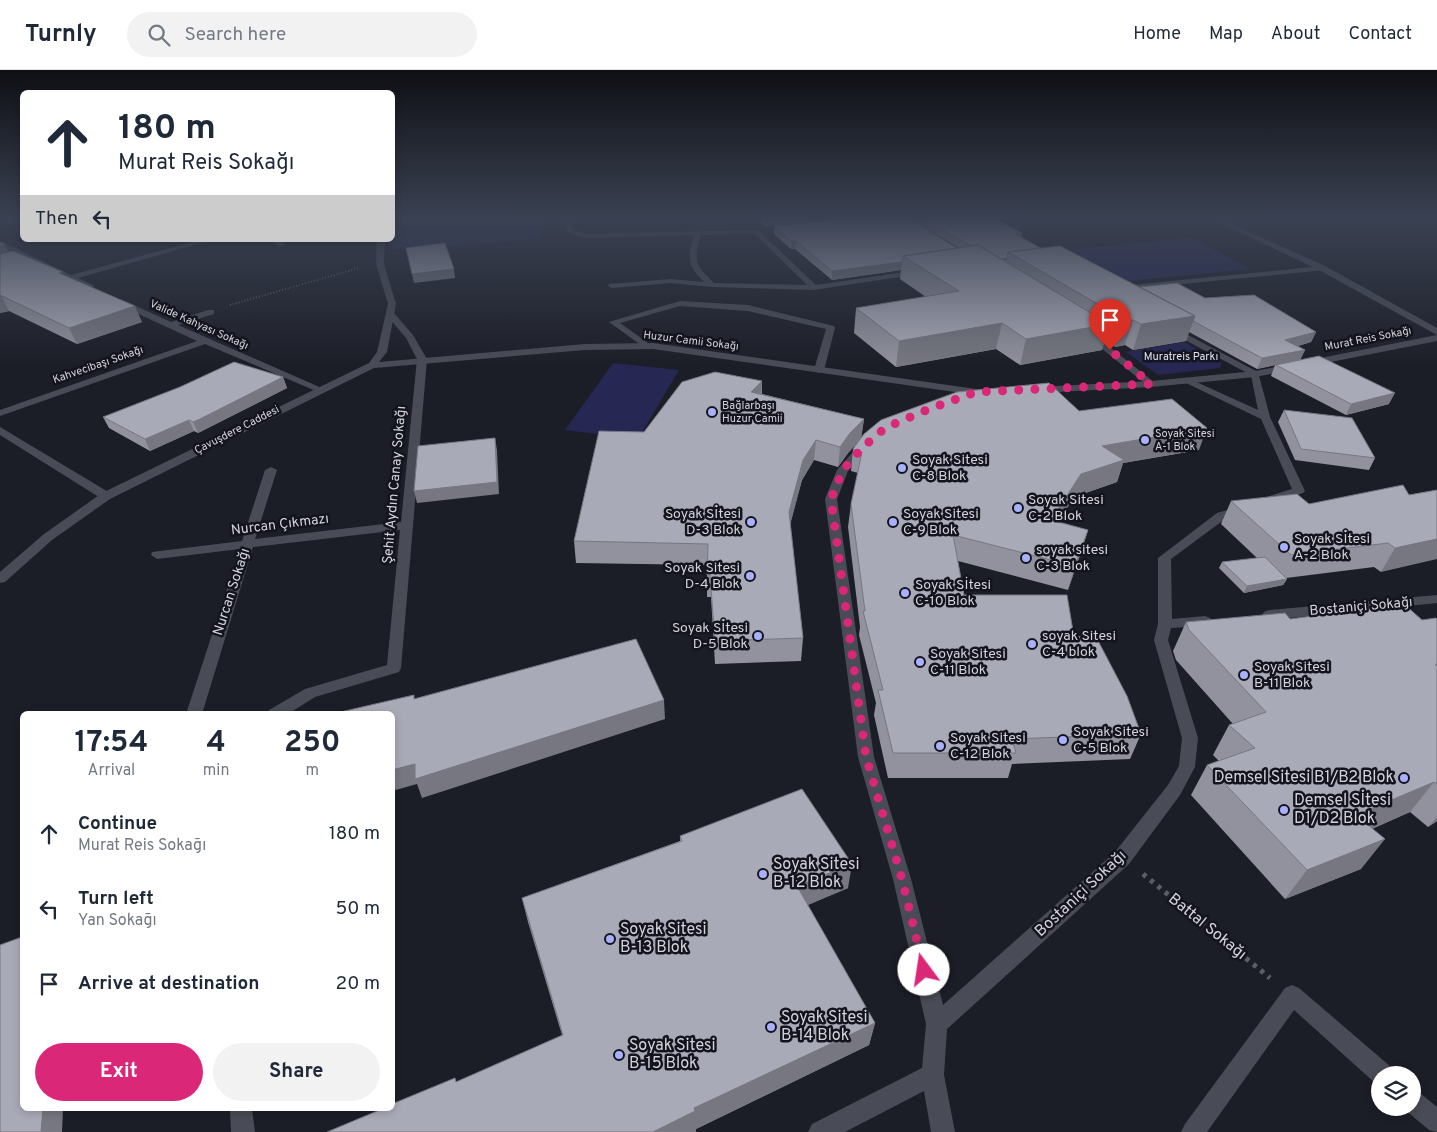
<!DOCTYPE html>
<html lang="en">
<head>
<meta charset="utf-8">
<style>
  :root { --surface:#fff; --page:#f2f2f3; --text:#1f2937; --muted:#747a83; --line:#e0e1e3; --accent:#db2777 }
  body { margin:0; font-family:Overpass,sans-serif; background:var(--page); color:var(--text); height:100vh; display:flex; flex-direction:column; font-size:19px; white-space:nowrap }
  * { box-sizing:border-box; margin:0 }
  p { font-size:16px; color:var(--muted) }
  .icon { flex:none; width:28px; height:28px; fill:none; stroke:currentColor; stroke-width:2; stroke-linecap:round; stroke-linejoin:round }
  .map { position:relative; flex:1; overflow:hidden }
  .drawer { position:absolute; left:20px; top:641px; width:375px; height:400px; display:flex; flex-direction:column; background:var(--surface); border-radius:8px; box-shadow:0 2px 8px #0003 }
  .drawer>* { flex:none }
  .top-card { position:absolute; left:20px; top:20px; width:375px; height:152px; border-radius:8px; box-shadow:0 2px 8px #0003; background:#fff; color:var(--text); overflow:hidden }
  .controls { position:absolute; left:1371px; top:996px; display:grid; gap:10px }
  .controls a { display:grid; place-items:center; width:50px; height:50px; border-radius:50%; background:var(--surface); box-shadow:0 2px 8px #0003; font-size:25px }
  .pin { position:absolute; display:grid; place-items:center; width:42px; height:42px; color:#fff; margin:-51px -21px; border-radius:50% 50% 50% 0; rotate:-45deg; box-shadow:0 0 5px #0007 }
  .pin .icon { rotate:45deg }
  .me { position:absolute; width:55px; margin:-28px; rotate:346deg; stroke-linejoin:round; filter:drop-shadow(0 0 4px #0008) }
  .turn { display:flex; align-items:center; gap:18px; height:105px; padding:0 15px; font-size:22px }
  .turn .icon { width:65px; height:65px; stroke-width:2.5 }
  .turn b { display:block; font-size:35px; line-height:42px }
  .then { display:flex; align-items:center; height:48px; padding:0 15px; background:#0003; gap:10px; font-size:19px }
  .eta { display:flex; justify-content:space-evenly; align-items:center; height:85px; text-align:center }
  .eta b { font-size:30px; font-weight:700; line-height:35px }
  .button { display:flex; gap:10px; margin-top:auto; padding:10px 15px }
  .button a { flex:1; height:58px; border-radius:30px; background:var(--accent); color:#fff; font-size:20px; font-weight:700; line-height:58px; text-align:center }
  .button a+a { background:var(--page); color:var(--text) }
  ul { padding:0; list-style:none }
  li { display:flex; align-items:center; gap:15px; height:75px; padding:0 15px }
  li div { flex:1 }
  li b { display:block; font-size:19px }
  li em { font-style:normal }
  header { display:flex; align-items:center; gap:30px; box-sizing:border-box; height:70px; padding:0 25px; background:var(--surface); border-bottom:1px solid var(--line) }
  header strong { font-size:24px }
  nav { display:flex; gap:28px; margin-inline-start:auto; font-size:18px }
  .search { width:350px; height:45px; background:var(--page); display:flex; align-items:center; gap:12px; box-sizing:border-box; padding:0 18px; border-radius:28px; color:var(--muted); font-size:19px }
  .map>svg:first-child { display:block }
  .green { fill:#262752 }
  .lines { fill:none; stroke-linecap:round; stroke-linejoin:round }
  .path-far1 { stroke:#5c5d66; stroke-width:2; stroke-dasharray:1 2; stroke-linecap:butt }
  .path { stroke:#5c5d66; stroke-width:5; stroke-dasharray:4 5.5; stroke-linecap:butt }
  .minor { fill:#494b56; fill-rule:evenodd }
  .tertiary { fill:#494b56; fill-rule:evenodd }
  .wall { fill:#91929d }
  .shaded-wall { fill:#767780 }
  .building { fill:#a9aab7; stroke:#767780 }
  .route { stroke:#db2777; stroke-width:9; stroke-dasharray:0 16.2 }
  .poi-dot { fill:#a9b0fc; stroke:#13141d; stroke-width:2 }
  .labels { text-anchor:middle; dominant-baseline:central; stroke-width:5; stroke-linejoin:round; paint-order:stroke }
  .far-street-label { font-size:11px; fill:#d3d4db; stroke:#13141d }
  .far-park-label { font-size:11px; fill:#e0e2f2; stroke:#13141d }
  .far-poi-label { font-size:11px; fill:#d3d4db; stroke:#13141d; text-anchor:start }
  .poi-label { font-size:14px; fill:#d3d4db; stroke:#13141d; text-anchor:start }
  .street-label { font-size:14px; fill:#d3d4db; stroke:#13141d }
  .near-poi-label { font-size:16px; fill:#d3d4db; stroke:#13141d; text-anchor:start }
  .near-street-label { font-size:16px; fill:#d3d4db; stroke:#13141d }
</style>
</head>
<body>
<header>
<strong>Turnly</strong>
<div class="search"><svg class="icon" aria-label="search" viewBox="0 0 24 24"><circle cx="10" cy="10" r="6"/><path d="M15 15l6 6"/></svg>Search here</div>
<nav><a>Home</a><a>Map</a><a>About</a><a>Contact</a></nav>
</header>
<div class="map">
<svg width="1437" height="1062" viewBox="0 0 1437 1062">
  <rect width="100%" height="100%" fill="#1c1e27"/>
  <path class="green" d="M393 148H546L539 169 387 180 389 170H392Z
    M1191 168 1251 199 1117 212 1065 180Z
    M1184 272 1222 293 1220 298 1158 305 1126 282Z
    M613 293 679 300 638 369 565 360Z"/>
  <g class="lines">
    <path class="path-far1" d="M230 235 359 198"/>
    <path class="path" d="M1143 804 1270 908"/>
    <path class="minor" d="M564 148H570L573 160 586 164 758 160 816 215 919 200 923 202 919 204 814 220 712 217 671 213 612 218 608 216 609 214 671 209 704 212C687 195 687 188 694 165L586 168 568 162ZM754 163 807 215 714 213C695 195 693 190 701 165Z
      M1431 148H1437V151Z
      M200 170H212L78 208 93 215 94 217 90 219 0 177V172H3L71 205Z
      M270 170H279L286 175 279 177Z
      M1322 196H1325V200L1121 220 1117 218 1121 216Z
      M117 230H123L171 252 208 240H214V244L178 255 324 319 322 321H316L205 274 0 346V340L197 271 117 234Z
      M680 231 748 235 834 256 835 258 824 300 819 303 814 300 826 259 748 241 680 236 620 253 648 273V277L645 278 609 252Z
      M390 241 393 242 413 265 427 289 401 598 399 602 315 627 288 644H267L269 640 305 619 387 595 400 460 253 477 202 644H186L240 479 157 489 151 485 152 482 242 471 265 400 271 397 277 400 255 469 401 452 417 289 406 268 386 244Z
      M1171 256 1258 302 1270 347 1305 421 1303 423 1271 434H1263L1261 431 1263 428 1292 419 1261 349 1184 312 1186 310H1192L1258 340 1251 305 1168 261 1167 259Z
      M1088 260 1154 312V316H1148L1085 265V261Z
      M0 357 110 423 112 426 106 430 102 429 0 365Z
      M864 373 869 376 848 401 837 429 874 687 911 809 943 935 1115 782 1168 715 1179 696 1182 668 1154 570 1158 554V488L1217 443 1242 436 1248 440 1246 443 1225 449 1171 489 1172 549 1205 546 1210 548 1212 551 1210 554 1205 556 1171 558 1168 570 1198 668 1195 697 1180 725 1129 794 947 959 944 1005 955 1062H931L924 1021 845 1062H808L812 1054 922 998 926 954 893 809 858 687 825 429 837 400 860 374Z
      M1437 525V533L1269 550 1264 548 1262 545 1264 542 1269 540Z
      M1292 915 1299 918 1391 997 1394 1005H1380V1015L1375 1013 1294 940 1207 1062H1181L1185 1054 1285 918Z
      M1412 1020 1420 1023 1437 1037V1062L1429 1060 1404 1039 1403 1038H1412Z
      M230 1039H252L255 1062H231Z"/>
    <path class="tertiary" d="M1210 148H1218L1325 196 1437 258V265L1319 200Z
      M377 170H385L384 194 396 234 387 282 379 292 585 274 653 273 976 319H988L993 322 988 325H976L653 279 585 280 374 298 110 429 52 470 5 512 0 513V502L44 464 102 423 369 293 377 282 388 234 376 194Z
      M1437 265V271L1255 307 1151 317 1037 323 1032 320 1037 317 1151 311 1255 301Z"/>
  </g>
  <path class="wall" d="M757 148H908L957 178H959L909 148H994L1022 163 1021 167 1040 178 1140 217 1205 228 1316 262 1311 272 1298 276 1305 280 1300 290 1389 334 1346 345 1271 306 1275 295 1257 299 1189 262 1186 271 1133 280 1125 275 1115 277 1105 269 1102 280 1020 295 996 279 896 297 854 263 856 238 926 227 900 209 901 200 832 210 795 179H791L774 164V156L814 152 766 156Z
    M0 172 9 182 65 206 142 252 77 274 9 241 0 243Z
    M283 307 287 318 204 360 198 363 194 361 150 381 109 358 103 347Z
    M762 311V324L864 349 861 368 1079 341 1199 380 1123 393 1117 412 1074 427 1058 452 1088 460 1068 520 958 491 964 525 1074 567 1141 664 1130 689 1012 694 1008 708H888L874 645 876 633 859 565 860 557 848 457 851 434 858 403 851 401 853 379 858 372 848 383 838 397 814 390 802 410 790 454 803 568 801 591 715 594 711 527H707V495L576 493 574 471Z
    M1284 340 1375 388 1369 400 1295 390 1278 352Z
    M1437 420 1381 502 1374 497 1286 508 1287 509 1283 515 1244 523 1219 498 1222 492 1257 488 1221 454 1231 431 1309 434 1409 425Z
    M1290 549 1422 550 1437 549V751L1428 757 1410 742 1372 759 1361 799 1285 829 1191 725 1207 695 1219 691 1213 685 1229 655 1233 654 1176 590 1173 581 1186 552Z
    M680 766 848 818 807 835 875 953 869 975 696 1059V1062L456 1012 562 965 528 852 522 828 680 771Z"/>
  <path class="shaded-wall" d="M766 148H859L766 156Z
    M791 171H796L795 179H791Z
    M5 175 12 189 0 193V176Z
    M1007 188 1005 197 994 190Z
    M902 192 901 200 832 210V201Z
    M454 199 455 208 414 213 412 204Z
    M0 225H1L9 241 0 243Z
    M135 236 142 252 77 274 69 258Z
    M1195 246 1186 271 1133 280 1141 254Z
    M1133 250 1125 275 1115 277 1123 251Z
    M1002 253 996 279 896 297 899 271Z
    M1109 254 1102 280 1020 295 1026 269Z
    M1316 262 1311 272 1281 281 1285 270Z
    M1305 280 1300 290 1257 299 1262 288Z
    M283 307 287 318 198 363 193 352Z
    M762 311 761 330 751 322Z
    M1395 323 1389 334 1346 345 1351 334Z
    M864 349 861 369 848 383 838 397 840 377 850 363Z
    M189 350 194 361 150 381 145 369Z
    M1207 358 1199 380 1123 393 1117 412 1074 427 1044 473 1051 450 1081 404 1102 376Z
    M495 368 497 380 499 424 417 433 414 421Z
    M816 370 814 390 802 410 788 463 789 442 803 390Z
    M1088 460 1081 483 1068 520 1075 496Z
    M1437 469V489L1381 502 1395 478Z
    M1287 509 1283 515 1244 523 1247 516Z
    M664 630 665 649 422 728 417 714 392 721V700Z
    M1434 712 1410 742 1334 775 1356 745Z
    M1437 747V751L1428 757Z
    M1385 769 1361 799 1285 829 1307 800Z
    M852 794 848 818 794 841 797 816Z
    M875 953 869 975 696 1059V1062H653L694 1038Z
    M43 1039H63L62 1062H41Z"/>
  <path class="building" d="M856 148H908L957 178 903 186 902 192 832 201 796 171H791L774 156Z
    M923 148H994L1022 163 1016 164 1040 178 1008 182 1007 188 1001 189 978 175 971 176Z
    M0 172 5 175 0 176Z
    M445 173 454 199 412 204 406 178Z
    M978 175 1109 254 1026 269 1002 253 899 271 856 238 959 221 903 186Z
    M1060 176 1195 246 1141 254 1133 250 1123 251 1108 240 1008 182Z
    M13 181 63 202 59 203 135 236 69 258 0 225V184Z
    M1177 213 1205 228 1254 225 1316 262 1285 270 1305 280 1262 288 1193 251 1195 246 1140 217Z
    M1319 286 1395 323 1351 334 1276 295Z
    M234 292 283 307 200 349 193 352 189 350 145 369 103 347 180 317Z
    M715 302 762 311 751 322 864 349 850 363 840 377 816 370 803 390 789 442 803 568 715 571 710 505H707L708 474 574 471 599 361 644 362 682 312Z
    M1049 313 1079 341 1172 329 1207 358 1102 376 1124 390 1081 404 1051 450 1088 460 1075 496 953 465 964 525H1067L1074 567 1095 565 1127 626 1141 664 1012 669 1016 683H893L878 620H883L863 541H865L851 434 862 382 853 379 864 364 881 350 957 322Z
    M1284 340 1352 348 1375 388 1301 379Z
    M495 368 497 412 414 421 418 376Z
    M1403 415 1409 425 1437 420V469L1395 478 1388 473 1291 485 1231 431 1297 424 1309 434Z
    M1265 487 1287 509 1247 516 1222 492Z
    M1404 534 1422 550 1436 548 1437 549V594L1435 595 1437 596V714L1434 712 1356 745 1385 769 1307 800 1207 695 1255 678 1229 655 1266 642 1189 560 1186 552 1285 543 1290 549Z
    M636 569 664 630 415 709V694L392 700V644H332L414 625V629Z
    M802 719 852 794 797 816 875 953 694 1038 695 1041 653 1062H327L382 1039H392V1034L455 1008 456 1012 563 965 522 828 682 771 680 766Z
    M22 867V1039H43L41 1062H0V875Z"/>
  <linearGradient id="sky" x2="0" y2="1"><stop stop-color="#0f1015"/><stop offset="0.5" stop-color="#3a4152"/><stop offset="1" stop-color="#3a4152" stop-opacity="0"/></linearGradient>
  <rect width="1437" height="296" fill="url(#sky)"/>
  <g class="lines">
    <path class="route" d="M924 900 902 809 866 687 831 429 843 400 862 378 885 358 929 339 976 322 1151 314 1110 280"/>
  </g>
  <g class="poi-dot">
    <circle cx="712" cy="342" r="5"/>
    <circle cx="1145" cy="370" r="5"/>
    <circle cx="902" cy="398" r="5"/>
    <circle cx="1018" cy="438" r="5"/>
    <circle cx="751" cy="452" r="5"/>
    <circle cx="893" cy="452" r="5"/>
    <circle cx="1284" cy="477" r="5"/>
    <circle cx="1026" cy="488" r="5"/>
    <circle cx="750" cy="506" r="5"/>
    <circle cx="905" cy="523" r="5"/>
    <circle cx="758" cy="566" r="5"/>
    <circle cx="1032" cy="574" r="5"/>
    <circle cx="920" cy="592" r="5"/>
    <circle cx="1244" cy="605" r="5"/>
    <circle cx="1063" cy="670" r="5"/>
    <circle cx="940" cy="676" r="5"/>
    <circle cx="1404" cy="708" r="5"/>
    <circle cx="1284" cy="740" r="5"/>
    <circle cx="763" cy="804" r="5"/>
    <circle cx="610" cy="869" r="5"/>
    <circle cx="771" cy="957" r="5"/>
    <circle cx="619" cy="985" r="5"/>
  </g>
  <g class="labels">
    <g class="far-street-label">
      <text transform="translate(199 255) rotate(24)">Valide Kahyası Sokağı</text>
      <text transform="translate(1368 269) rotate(-11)">Murat Reis Sokağı</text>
      <text transform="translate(691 271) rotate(7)">Huzur Camii Sokağı</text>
      <text transform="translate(98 295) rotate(-19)">Kahvecibaşı Sokağı</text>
      <text transform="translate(237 360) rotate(-27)">Çavuşdere Caddesi</text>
    </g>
    <g class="far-park-label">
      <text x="1181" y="287">Muratreis Parkı</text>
    </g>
    <g class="far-poi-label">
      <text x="722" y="336">Bağlarbaşı<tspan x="722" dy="13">Huzur Camii</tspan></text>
      <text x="1155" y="364">Soyak Sitesi<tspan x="1155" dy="13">A-1 Blok</tspan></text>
    </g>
    <g class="poi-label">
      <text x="912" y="390">Soyak Sitesi<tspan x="912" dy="16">C-8 Blok</tspan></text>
      <text x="1028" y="430">Soyak Sitesi<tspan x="1028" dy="16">C-2 Blok</tspan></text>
      <text x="741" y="444" text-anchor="end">Soyak Sİtesi<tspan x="741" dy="16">D-3 Blok</tspan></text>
      <text x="903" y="444">Soyak Sitesi<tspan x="903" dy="16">C-9 Blok</tspan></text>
      <text x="1294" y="469">Soyak Sİtesi<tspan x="1294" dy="16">A-2 Blok</tspan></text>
      <text x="1036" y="480">soyak sitesi<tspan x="1036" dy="16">C-3 Blok</tspan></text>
      <text x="740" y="498" text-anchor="end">Soyak Sitesi<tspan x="740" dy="16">D-4 Blok</tspan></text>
      <text x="915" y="515">Soyak Sİtesi<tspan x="915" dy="16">C-10 Blok</tspan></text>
      <text x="748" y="558" text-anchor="end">Soyak Sİtesi<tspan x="748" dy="16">D-5 Blok</tspan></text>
      <text x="1042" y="566">soyak Sitesi<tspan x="1042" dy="16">C-4 blok</tspan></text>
      <text x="930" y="584">Soyak Sitesi<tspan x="930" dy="16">C-11 Blok</tspan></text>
      <text x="1254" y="597">Soyak Sitesi<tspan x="1254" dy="16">B-11 Blok</tspan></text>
      <text x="1073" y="662">Soyak Sitesi<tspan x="1073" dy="16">C-5 Blok</tspan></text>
      <text x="950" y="668">Soyak Sitesi<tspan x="950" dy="16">C-12 Blok</tspan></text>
    </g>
    <g class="street-label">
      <text transform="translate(395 415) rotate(-85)">Şehit Aydın Canay Sokağı</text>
      <text transform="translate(280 455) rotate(-7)">Nurcan Çıkmazı</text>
      <text transform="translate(232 522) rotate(-72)">Nurcan Sokağı</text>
      <text transform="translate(1361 537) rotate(-5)">Bostaniçi Sokağı</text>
    </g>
    <g class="near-poi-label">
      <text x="1394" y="708" text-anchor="end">Demsel Sitesi B1/B2 Blok</text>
      <text x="1294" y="731">Demsel Sİtesi<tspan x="1294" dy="18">D1/D2 Blok</tspan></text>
      <text x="773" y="795">Soyak Sitesi<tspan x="773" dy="18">B-12 Blok</tspan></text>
      <text x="620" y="860">Soyak Sitesi<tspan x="620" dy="18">B-13 Blok</tspan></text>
      <text x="781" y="948">Soyak Sitesi<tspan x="781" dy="18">B-14 Blok</tspan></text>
      <text x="629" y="976">Soyak Sitesi<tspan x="629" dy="18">B-15 Blok</tspan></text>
    </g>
    <g class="near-street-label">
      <text transform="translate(1081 824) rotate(-43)">Bostaniçi Sokağı</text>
      <text transform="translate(1207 857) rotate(39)">Battal Sokağı</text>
    </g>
  </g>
</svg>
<div class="controls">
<a><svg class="icon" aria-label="layers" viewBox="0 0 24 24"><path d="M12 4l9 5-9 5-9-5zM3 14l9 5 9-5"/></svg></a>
</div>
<div class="pin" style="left:1110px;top:280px;background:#d93025"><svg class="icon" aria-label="arrive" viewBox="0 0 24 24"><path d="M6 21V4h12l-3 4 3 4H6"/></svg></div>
<svg class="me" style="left:924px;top:900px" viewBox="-20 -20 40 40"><circle r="19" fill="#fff"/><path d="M0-13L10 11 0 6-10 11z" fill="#db2777"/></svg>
<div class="top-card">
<div class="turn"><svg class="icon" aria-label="ahead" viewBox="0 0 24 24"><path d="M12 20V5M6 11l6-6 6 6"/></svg><div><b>180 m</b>Murat Reis Sokağı</div></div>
<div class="then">Then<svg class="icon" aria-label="left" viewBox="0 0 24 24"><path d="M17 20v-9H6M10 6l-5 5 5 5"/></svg></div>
</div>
<section class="drawer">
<div class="eta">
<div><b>17:54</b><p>Arrival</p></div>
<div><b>4</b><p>min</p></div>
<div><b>250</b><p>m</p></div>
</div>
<ul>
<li><svg class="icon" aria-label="ahead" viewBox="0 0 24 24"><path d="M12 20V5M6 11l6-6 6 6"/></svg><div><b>Continue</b><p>Murat Reis Sokağı</p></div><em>180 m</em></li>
<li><svg class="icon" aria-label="left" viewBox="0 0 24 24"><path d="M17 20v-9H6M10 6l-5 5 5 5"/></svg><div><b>Turn left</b><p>Yan Sokağı</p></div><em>50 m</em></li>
<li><svg class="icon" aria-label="arrive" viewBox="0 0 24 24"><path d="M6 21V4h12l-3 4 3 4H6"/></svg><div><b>Arrive at destination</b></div><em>20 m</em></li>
</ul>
<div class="button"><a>Exit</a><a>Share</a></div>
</section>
</div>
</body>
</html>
